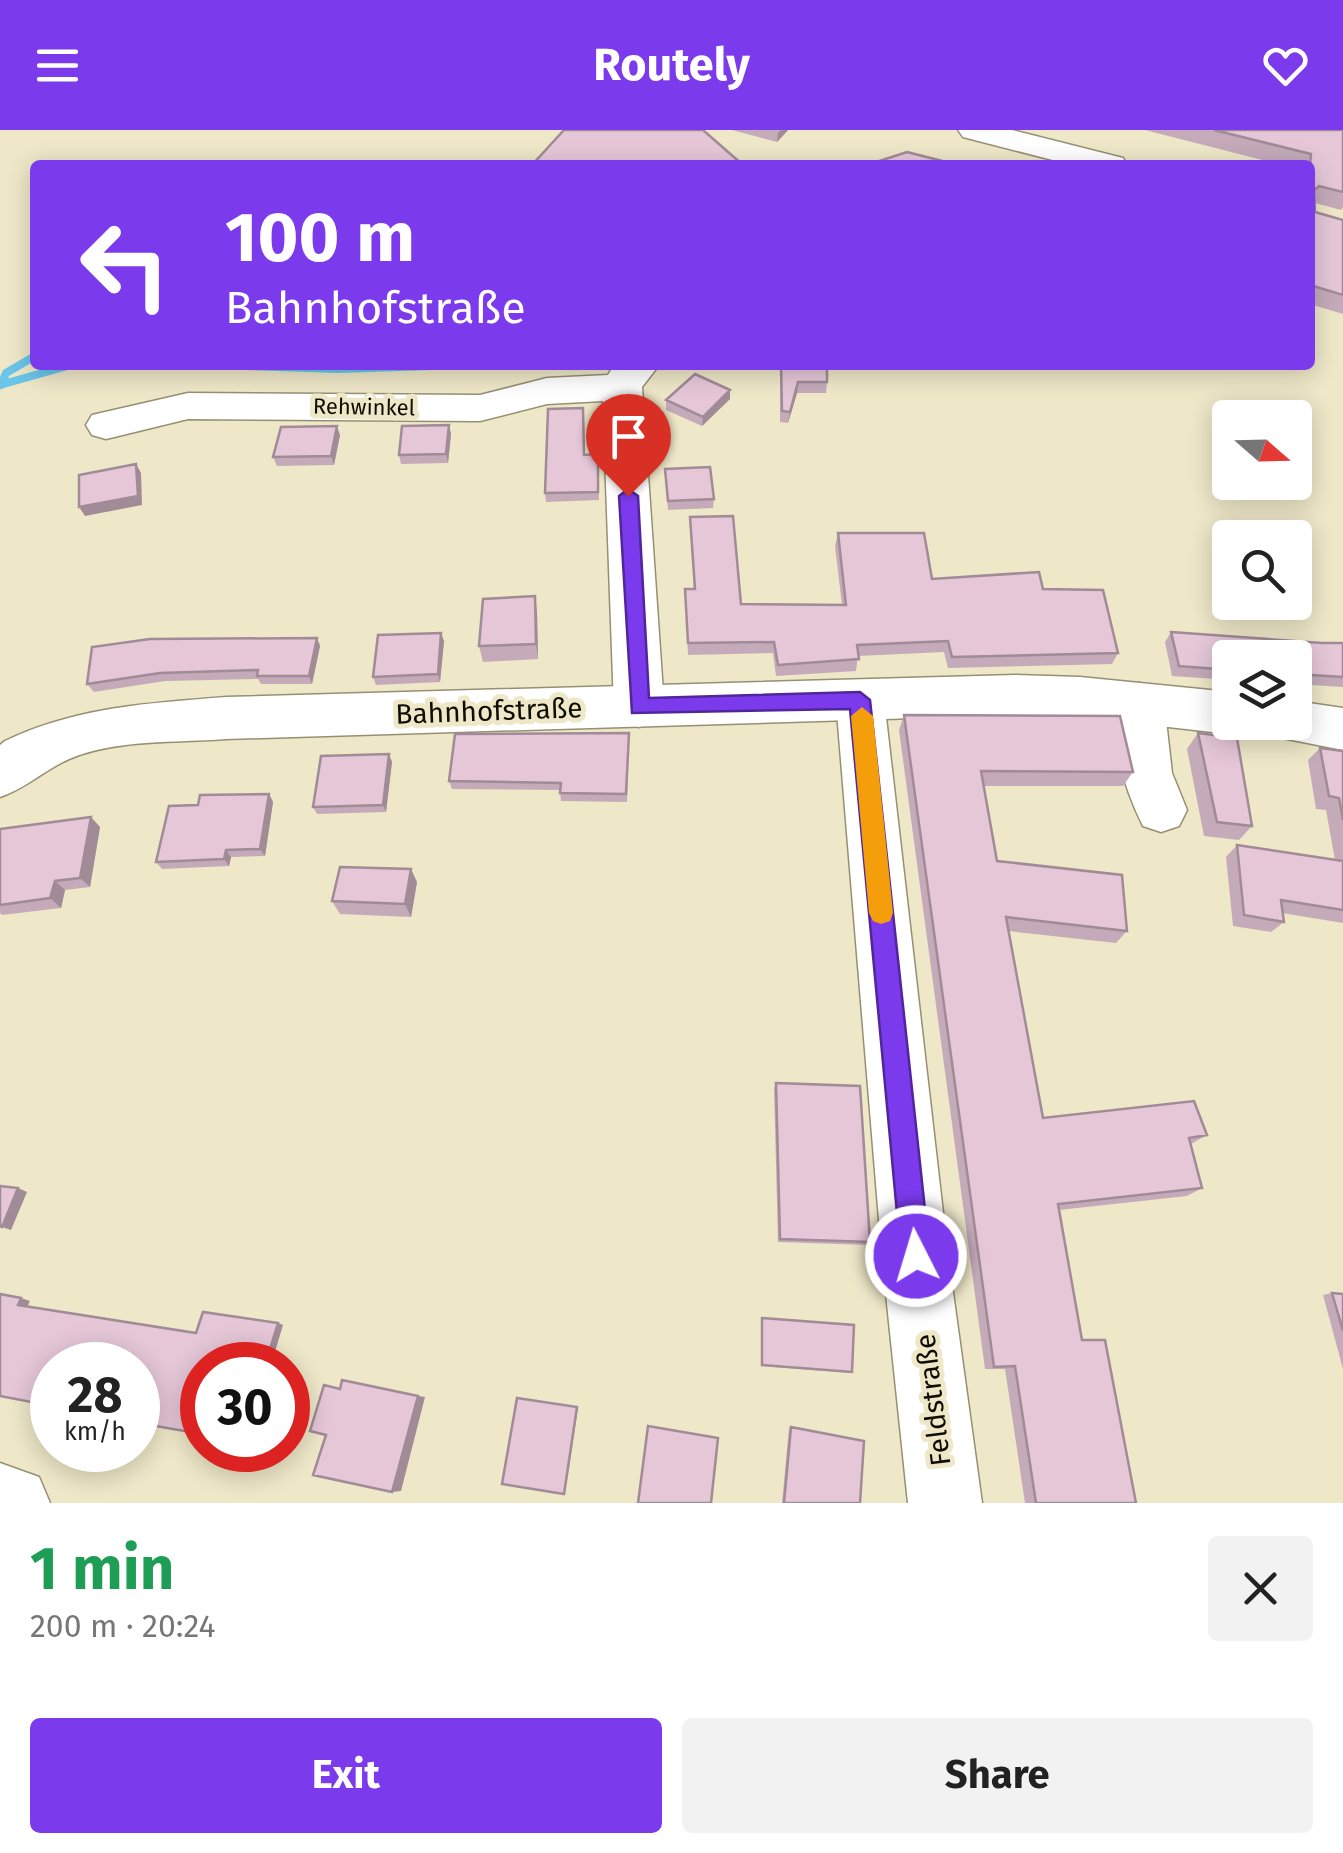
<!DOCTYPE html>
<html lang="en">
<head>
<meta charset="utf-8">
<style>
  :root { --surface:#fff; --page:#f2f2f2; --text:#222; --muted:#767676; --accent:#7c3aed }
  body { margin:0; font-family:"Fira Sans",sans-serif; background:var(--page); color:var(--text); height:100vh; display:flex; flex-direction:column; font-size:38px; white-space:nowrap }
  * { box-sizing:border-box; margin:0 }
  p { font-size:32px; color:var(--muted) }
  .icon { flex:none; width:55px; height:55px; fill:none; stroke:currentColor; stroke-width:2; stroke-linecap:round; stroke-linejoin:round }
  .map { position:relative; height:1373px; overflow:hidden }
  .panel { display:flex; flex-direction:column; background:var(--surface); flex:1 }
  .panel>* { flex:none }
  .guide { position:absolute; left:30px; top:30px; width:1285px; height:210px; border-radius:10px; box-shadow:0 5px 25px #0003; background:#7c3aed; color:#fff; overflow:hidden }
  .needle { width:65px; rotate:110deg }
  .tools { position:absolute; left:1212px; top:270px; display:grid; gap:20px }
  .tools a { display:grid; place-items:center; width:100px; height:100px; border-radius:10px; background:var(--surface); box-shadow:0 5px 25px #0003; font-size:50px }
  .speed { position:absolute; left:30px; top:1212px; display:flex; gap:20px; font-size:50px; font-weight:700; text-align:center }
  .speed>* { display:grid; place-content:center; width:130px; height:130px; border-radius:50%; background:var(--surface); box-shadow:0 5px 25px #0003; line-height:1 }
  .speed small { font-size:25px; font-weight:400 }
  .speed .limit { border:15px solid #d22; background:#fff; color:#111 }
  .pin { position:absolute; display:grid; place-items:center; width:85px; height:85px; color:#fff; margin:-102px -42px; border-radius:50% 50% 50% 0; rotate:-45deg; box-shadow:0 0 10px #0007 }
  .pin .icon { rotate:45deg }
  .me { position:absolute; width:110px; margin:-55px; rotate:355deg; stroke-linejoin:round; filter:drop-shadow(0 0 8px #0008) }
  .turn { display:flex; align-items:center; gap:35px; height:210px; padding:0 30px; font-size:45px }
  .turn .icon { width:130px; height:130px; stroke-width:2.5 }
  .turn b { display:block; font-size:70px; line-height:85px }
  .round { display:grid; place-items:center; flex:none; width:105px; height:105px; border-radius:10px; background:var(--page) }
  .head { display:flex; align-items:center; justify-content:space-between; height:170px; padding:0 30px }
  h1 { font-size:60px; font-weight:700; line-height:75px; color:#1e9e55 }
  .cta { display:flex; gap:20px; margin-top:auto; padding:20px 30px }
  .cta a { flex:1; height:115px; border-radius:10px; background:var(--accent); color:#fff; font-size:40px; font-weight:700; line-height:115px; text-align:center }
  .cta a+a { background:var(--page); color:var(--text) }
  header { display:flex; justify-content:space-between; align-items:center; height:130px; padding:0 30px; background:var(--accent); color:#fff; font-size:45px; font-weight:700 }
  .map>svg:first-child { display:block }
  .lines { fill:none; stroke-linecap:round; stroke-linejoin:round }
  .stream { stroke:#6ac5e9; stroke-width:8 }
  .minor-casing { stroke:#969073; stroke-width:3 }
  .major-casing { stroke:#969073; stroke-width:3 }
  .minor { fill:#fff; fill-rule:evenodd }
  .major { fill:#fff; fill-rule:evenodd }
  .wall { fill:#c5abba }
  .shaded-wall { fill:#a08b97 }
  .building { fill:#e5c7d8; stroke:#a08b97; stroke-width:2.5 }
  .route { fill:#7c3aed; stroke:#51269a; stroke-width:2.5 }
  .slow { fill:#f59e0b }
  .labels { text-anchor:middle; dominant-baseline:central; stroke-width:10; stroke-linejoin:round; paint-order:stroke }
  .far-street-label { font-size:22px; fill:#0e0c03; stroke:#eee7c8 }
  .street-label { font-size:28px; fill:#0e0c03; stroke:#eee7c8 }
</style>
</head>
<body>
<header><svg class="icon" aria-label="menu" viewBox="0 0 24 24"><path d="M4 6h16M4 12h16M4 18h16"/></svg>Routely<svg class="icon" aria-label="heart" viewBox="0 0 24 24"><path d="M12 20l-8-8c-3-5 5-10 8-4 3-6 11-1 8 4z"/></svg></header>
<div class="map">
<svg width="1343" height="1373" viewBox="0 0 1343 1373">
  <rect width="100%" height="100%" fill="#eee7c8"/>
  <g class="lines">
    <path class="stream" d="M219 235 338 239 462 235
      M0 255 71 235
      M1 255 6 243 35 226"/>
    <g class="minor-casing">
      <path id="minor" d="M958 0H1012L1123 28 1127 35H1072L963 7Z
        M614 235H659L642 257 664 577 656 591 639 597 622 591 614 577 603 271 547 274 480 291 188 289 106 309 92 305 86 295 92 285 188 263 480 265 547 248 608 245Z
        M860 550 877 556 884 570 948 1126 982 1373H908L882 1126 836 570 843 556Z
        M1139 553 1156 559 1164 573 1172 643 1187 680 1179 696 1161 702 1143 696C1125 660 1103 596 1122 559Z
        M0 1333 39 1347 50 1373H0Z"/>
    </g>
    <g class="major-casing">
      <path id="major" d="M1015 545 1080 547 1230 562V592H1251L1248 598 1230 604 1080 587 1015 585 226 609C176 613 116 609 69 629 44 640 25 659 0 667V615L5 611C76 577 149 573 226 567Z
        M1295 571 1343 578V620L1277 607 1269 592H1295Z"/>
    </g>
    <use href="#minor" class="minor"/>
    <use href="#major" class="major"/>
  </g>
  <path class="wall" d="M732 0H788L777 12Z
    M1145 0H1343V77L1341 80 1315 73V82L1343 90V184L1310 174V35H1282Z
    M780 235H827V252L826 263H797L788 293 780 292Z
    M730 269 702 296 666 280V270Z
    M449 295 451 304 448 333 401 334 399 325Z
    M340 305 334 335 277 336 273 327Z
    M598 324 599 370 546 372 545 363 584 325Z
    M665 339 714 369 713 378 668 380Z
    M690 387 741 474 842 475 835 416 838 403 932 449 1043 459 1118 523 1112 534 948 538 944 522 858 526 856 541 776 546 773 523 688 525 685 459H694Z
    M537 482 538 529 483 532 479 516Z
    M1171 502 1322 513H1343V557L1295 554V528H1230V550L1172 546 1165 512Z
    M317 508 320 516 312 554H261L258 549 165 551 94 562 87 554Z
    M444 511 440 552 376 555 373 547Z
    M904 585 1133 642 1123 656H983L997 731 1127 801 1116 813 1008 801 1043 988 1207 1005 1191 1014 1202 1058 1187 1066 1059 1080 1082 1210 1136 1373H1025L1005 1239H985L899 600Z
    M629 603 627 672 561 671 560 660 452 659 449 651Z
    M1198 603 1252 696 1239 710 1204 706 1187 619Z
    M1320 618 1343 621V793L1282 783 1284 792 1271 802 1233 796 1226 727 1237 715 1335 730 1326 680 1316 679 1308 630Z
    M392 632 386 682 317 684 313 677Z
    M269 664 273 672 265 726 231 727 229 736 162 739 156 732 198 675Z
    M100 697 90 757 65 760 61 778 2 785 0 783V699Z
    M417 752 411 787 340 784 332 771Z
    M776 953 870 1112 867 1115 778 1112 774 958Z
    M1332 1163 1343 1164V1239L1323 1165Z
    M762 1188 852 1242 850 1243 761 1236V1190Z
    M791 1297 860 1373H782L789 1298Z"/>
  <path class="shaded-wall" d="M781 0H788L777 12 778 3Z
    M798 252 797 263 788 293 790 282Z
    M730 260V269L702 296 703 287Z
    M449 295 451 304 448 333 446 324Z
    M337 296 340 305 334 335 331 326Z
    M136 334 141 343 142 375 85 386 79 377Z
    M535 466 537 482 538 529 536 514Z
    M441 503 444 511 440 552 438 544Z
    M317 508 320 516 312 554 309 546Z
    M389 624 392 632 386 682 383 675Z
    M269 664 273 672 265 726 260 719Z
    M91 687 100 697 90 757 80 748Z
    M226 720 231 727 229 736 224 729Z
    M411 739 417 752 411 787 405 774Z
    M55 751 65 760 61 778 50 768Z
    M18 1058 27 1062 11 1100 2 1097Z
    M21 1168 30 1171 27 1177 18 1175Z
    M278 1193 283 1195 271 1235H265Z
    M418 1266 425 1267 401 1361 392 1362Z
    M577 1277 578 1278 565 1363 564 1364Z"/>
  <path class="building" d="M564 0H703L743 35H615L604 32 602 35H532Z
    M1214 0H1343V62L1319 56 1314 60 1315 82 1343 90V165L1310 155V35L1311 24Z
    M907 22 954 34 867 35Z
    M781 235H827V252H798L790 282 782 281Z
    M695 244 730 260 703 287 666 270Z
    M583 278 584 325 598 324V362L545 363 548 279Z
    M449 295 446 324 399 325 402 296Z
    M337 296 331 326 273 327 281 297Z
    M136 334 138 366 79 377V345Z
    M710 337 714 369 668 371 665 339Z
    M733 386 741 474 846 475 838 403H924L932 449 1039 442 1043 459 1103 460 1118 523 952 527 948 511 857 515 859 529 778 535 774 512 688 513 685 459H695L690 387Z
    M535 466 536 514 479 516 483 469Z
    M1171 502 1322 513H1343V547L1295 544V528H1230V540L1179 536Z
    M441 503 438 544 373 547 378 505Z
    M317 508 309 546H257L258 540 160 543 87 554 92 517 150 509Z
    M904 585 1120 586 1133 642 981 641 997 731 1122 745 1127 801 1006 787 1043 988 1194 971 1207 1005 1189 1008 1202 1058 1058 1074 1082 1210H1105L1136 1373H1036L1015 1236 994 1237Z
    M629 603 626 664 560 663 561 653 449 651 455 604Z
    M1198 603 1237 608 1252 696 1217 692Z
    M1320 618 1343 621V690L1339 668 1329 666Z
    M389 624 383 675 313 677 321 626Z
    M269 664 260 719 226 720 224 729 156 732 169 676 198 675 200 665Z
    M91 687 80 748 55 751 50 768 0 775V699Z
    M1237 715 1343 731V780L1281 770 1284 792 1244 785Z
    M340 737 411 739 405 774 332 771Z
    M776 953 860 956 870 1112 780 1109Z
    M0 1056 18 1058 2 1097 0 1096Z
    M1332 1163 1343 1164V1201Z
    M0 1164 21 1168 18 1175 196 1203 203 1182 278 1193 265 1235H202V1304L138 1293V1235H52V1276L0 1266Z
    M762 1188 854 1195 852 1242 762 1235Z
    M342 1250 418 1266 392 1362 313 1345 326 1305 310 1301 324 1255 340 1259Z
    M517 1268 577 1277 564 1364 502 1354Z
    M648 1296 718 1308 711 1373H638Z
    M791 1297 864 1311 860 1373H784Z"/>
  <path class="route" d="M628 359 638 366 649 568 860 562 870 570 930 1126 926 1136 916 1140 905 1136 901 1126 850 579 632 583 619 366Z"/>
  <path class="slow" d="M862 577 873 586 893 783 890 791 881 794 873 791 869 783 851 586Z"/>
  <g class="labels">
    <g class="far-street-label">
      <text transform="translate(364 277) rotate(1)">Rehwinkel</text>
    </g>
    <g class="street-label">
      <text transform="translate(489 581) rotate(-2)">Bahnhofstraße</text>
      <text transform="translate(933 1270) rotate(-97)">Feldstraße</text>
    </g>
  </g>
</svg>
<div class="tools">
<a><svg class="needle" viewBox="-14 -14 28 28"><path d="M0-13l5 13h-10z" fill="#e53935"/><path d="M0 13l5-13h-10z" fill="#767676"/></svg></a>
<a><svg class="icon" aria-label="search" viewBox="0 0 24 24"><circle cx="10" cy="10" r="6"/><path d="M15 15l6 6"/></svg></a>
<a><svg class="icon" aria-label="layers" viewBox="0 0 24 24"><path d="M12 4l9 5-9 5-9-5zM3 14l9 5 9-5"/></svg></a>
</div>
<div class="speed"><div>28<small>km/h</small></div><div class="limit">30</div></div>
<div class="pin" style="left:628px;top:366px;background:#d93025"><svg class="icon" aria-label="arrive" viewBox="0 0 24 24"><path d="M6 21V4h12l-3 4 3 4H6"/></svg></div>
<svg class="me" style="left:916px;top:1126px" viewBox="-20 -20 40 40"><circle r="17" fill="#7c3aed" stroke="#fff" stroke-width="3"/><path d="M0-11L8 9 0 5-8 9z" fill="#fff"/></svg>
<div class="guide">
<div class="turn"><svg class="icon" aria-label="left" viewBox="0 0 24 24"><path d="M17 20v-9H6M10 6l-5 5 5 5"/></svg><div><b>100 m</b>Bahnhofstraße</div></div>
</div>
</div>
<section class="panel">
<div class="head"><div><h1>1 min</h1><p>200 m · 20:24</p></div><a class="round"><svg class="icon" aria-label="close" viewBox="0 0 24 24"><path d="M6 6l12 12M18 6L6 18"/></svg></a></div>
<div class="cta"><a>Exit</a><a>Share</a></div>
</section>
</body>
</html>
